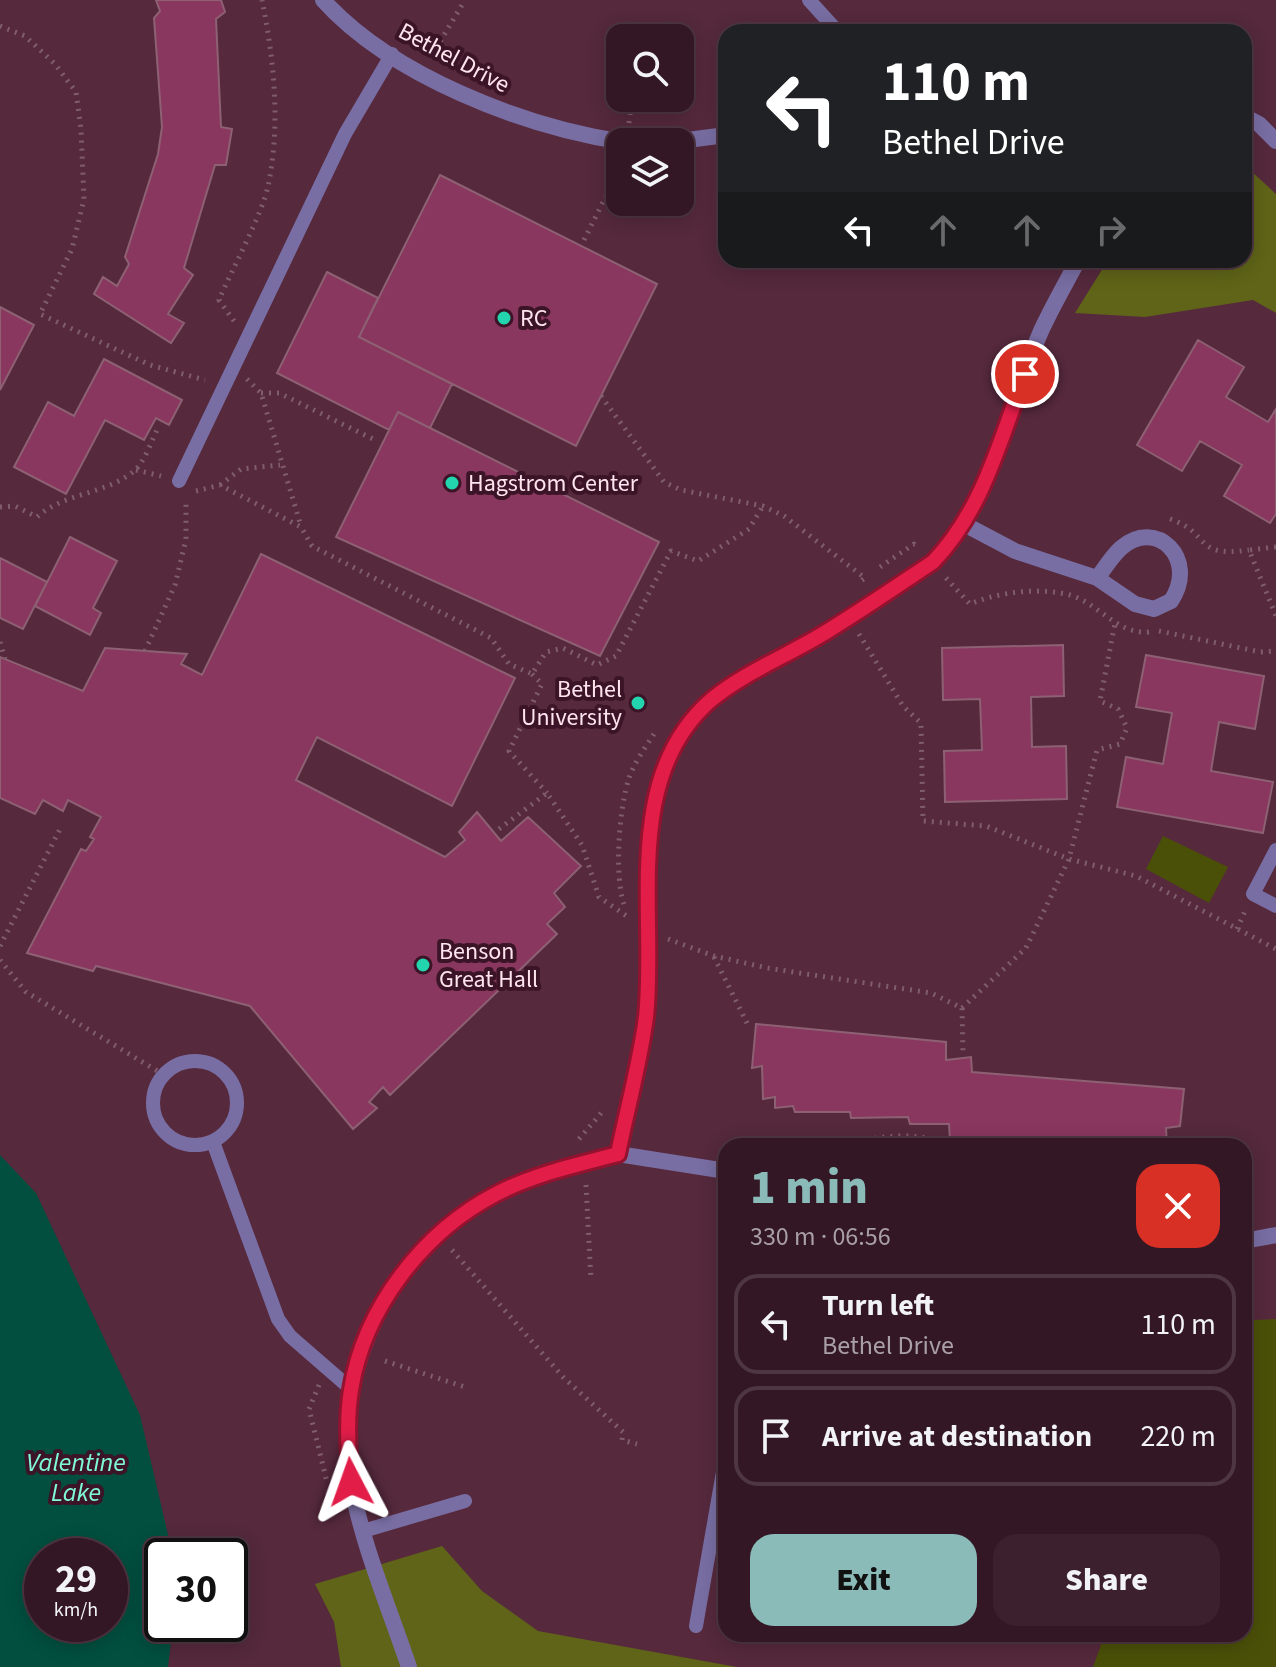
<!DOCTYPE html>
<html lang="en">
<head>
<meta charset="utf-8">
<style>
  :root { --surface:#341725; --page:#3c202d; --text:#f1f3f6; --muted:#a99fa7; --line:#4e3642; --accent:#8bbbb9 }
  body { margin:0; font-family:"Source Sans 3",sans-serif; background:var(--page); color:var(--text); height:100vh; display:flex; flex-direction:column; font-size:30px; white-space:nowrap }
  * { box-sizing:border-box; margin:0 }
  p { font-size:26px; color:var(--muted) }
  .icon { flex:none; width:44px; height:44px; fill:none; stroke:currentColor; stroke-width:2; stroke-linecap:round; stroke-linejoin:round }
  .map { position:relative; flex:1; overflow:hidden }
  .panel { position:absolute; left:718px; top:1138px; width:534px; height:504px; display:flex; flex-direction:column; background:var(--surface); border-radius:24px; box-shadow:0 4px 20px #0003,0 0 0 2px var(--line) }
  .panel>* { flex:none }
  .top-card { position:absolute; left:718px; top:24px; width:534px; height:244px; border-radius:24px; box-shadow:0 4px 20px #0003,0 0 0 2px var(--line); background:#202124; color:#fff; overflow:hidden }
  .buttons { position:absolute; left:606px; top:24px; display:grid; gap:16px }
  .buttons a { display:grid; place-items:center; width:88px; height:88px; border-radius:16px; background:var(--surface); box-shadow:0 4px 20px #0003,0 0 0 2px var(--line); font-size:40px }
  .speed { position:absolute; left:24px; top:1538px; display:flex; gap:16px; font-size:40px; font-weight:700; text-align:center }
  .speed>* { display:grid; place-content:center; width:104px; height:104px; border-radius:50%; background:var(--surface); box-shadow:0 4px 20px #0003,0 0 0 2px var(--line); line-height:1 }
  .speed small { font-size:20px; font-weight:400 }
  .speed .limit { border:4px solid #111; border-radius:12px; background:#fff; color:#111 }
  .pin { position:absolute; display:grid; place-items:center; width:68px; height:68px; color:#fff; margin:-34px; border:4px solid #fff; border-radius:50%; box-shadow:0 2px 8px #0007 }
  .me { position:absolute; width:88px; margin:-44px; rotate:356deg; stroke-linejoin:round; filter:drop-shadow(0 0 6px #0008) }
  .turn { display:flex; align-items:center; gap:28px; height:168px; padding:0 32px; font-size:36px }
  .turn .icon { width:104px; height:104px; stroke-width:2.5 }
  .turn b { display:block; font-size:56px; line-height:68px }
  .lanes { display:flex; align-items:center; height:76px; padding:0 32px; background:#0003; justify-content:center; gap:40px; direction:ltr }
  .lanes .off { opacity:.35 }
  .round { display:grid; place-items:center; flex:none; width:84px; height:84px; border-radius:24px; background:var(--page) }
  .summary { display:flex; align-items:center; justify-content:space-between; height:136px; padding:0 32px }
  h1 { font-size:48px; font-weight:800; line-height:60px; color:var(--accent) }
  .primary-button { display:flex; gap:16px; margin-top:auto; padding:16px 32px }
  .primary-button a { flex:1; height:92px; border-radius:24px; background:var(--accent); color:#111; font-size:32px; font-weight:800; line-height:92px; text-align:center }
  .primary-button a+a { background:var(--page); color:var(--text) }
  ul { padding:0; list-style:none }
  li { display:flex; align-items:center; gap:24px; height:100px; margin:0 16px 12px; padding:0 16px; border:4px solid var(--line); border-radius:24px }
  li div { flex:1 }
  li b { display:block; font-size:30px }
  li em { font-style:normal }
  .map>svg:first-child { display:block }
  .built { fill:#56293d; fill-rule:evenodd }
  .green { fill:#4b5008 }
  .forest { fill:#5f6418 }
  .water { fill:#024f3f; fill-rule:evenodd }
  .building { fill:#89375e; stroke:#8d6073; stroke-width:2 }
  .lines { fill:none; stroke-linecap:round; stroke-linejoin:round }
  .path { stroke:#805d6d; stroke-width:5; stroke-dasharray:2 6; stroke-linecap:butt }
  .lane { stroke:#796ea3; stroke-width:14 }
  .street { stroke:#796ea3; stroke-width:16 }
  .route-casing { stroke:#92132f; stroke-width:20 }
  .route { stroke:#e11d48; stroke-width:14 }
  .poi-dot { fill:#23d5af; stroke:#3b1527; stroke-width:3 }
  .labels { text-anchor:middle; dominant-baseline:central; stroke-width:8; stroke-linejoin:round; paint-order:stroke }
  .street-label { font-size:24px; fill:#ffe4ee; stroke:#3b1527 }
  .poi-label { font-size:24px; fill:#ffe4ee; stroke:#3b1527; text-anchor:start }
  .water-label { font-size:26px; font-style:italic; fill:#80f9d8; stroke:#3b1527 }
</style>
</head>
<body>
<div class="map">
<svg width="1276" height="1667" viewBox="0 0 1276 1667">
  <rect width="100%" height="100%" fill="#461f31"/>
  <path class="built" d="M0 0H1276V1667H0ZM726 32H1244V260H726ZM620 38H680V98H620ZM620 142H680V202H620ZM726 1146H1244V1634H726ZM42 1556H110V1624H42ZM162 1556H230V1624H162Z"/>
  <path class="green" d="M1163 836 1228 867 1209 903 1146 869Z
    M1276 1319V1667H1093L1105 1634H1244V1336L1254 1320Z"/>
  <path class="forest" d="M1251 171 1276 194V313L1253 300 1145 317 1075 313 1108 260H1244V172Z
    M442 1546 482 1591 538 1631 737 1667H341L334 1622 315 1584Z"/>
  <path class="water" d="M0 1155 36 1193 140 1415 173 1556H162V1624H173L168 1667H0ZM42 1556H110V1624H42Z"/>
  <path class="building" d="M156 0H221L225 12 216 19 221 127 232 129 226 165H215L184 268 193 275 168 314 184 323 171 343 94 294 103 277 117 286 129 264 125 257 158 154 162 127 154 18 160 11Z
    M440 175 657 284 576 446 359 337Z
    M327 272 378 298 359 337 452 384 430 428 398 412 389 430 277 373Z
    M0 307 34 325 0 390Z
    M1198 340 1244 367 1226 397 1268 422 1276 409V514L1270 523 1224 496 1242 465 1200 441 1182 471 1137 445Z
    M104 359 182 400 169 425 156 418 144 440 105 420 66 494 14 467 48 402 74 416Z
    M398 412 659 542 600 656 336 537Z
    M70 537 117 561 93 608 101 613 90 635 35 606Z
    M261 554 515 678 452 806 317 737 296 780 445 857 465 840 459 832 477 812 501 841 528 817 581 866 554 893 565 907 547 924 557 934 390 1095 383 1087 369 1102 377 1108 353 1129 250 1006 96 966 93 971 27 953 81 849 86 851 94 839 90 837 101 817 68 800 63 811 43 800 35 814 0 798V657L83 691 105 648 187 654 181 664 202 675Z
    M0 558 47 582 23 629 0 618Z
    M1063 645 1064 696 1031 697 1032 747 1066 746 1067 799 945 802 944 751 982 750 980 699 943 700 942 648Z
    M1146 655 1264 676 1255 729 1219 722 1211 771 1273 782 1263 833 1117 807 1126 757 1163 764 1172 713 1136 707Z
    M756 1024 946 1042V1060L971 1057 972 1072 1184 1089 1180 1126 1166 1128 1167 1146H981V1141H950L949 1124H910L908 1117 851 1118 850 1112H795L793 1106 775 1108V1097L763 1099 762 1066 752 1068Z"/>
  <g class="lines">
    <path class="path" d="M0 26 25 36 55 64 76 92 81 129 84 199 72 249 40 314 150 365 205 380
      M432 55 462 5
      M629 123 632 98
      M584 240 614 180
      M234 321 219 300C232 269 262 215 268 186 281 126 274 59 262 0
      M247 379 261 393 301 526
      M261 393H279L377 441
      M601 396 664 482 681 490 763 506 784 516 865 578 861 581
      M136 470 161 476
      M220 485 241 469 280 465
      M196 491 220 485 301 527 312 546 491 638 509 664 532 674 546 652 563 648 597 665 616 656 671 551 698 561 749 529 763 506
      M0 507 15 506 37 517C65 492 105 495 134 471 145 462 152 439 159 426
      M1170 519C1212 533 1192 558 1249 550
      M1276 547 1249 550 1276 616
      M880 567 914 544 918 547
      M946 578 970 604C999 592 1039 587 1070 595 1098 603 1118 635 1149 632
      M1159 631 1260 652 1276 651
      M859 634 903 706 921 723 923 821 986 826 1069 859 1136 876 1276 949
      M0 642 5 659
      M145 651 175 585 186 539V501
      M532 674 542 684 509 751 547 793
      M499 829 547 793 582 845 599 897 628 917
      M624 904C614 875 619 809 629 778 634 763 645 748 654 734
      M1237 929 1245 911
      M668 939 714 956 767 968 931 993 962 1008 963 1051
      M0 946 60 829
      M714 957 749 1027
      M0 960 26 992 164 1075
      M962 1008 1026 948 1069 859 1097 750 1120 744 1127 728 1118 709 1100 701 1115 623
      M579 1139 603 1111
      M836 1146 839 1143C876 1139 915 1128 949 1146
      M586 1185 591 1280
      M452 1250 563 1377 623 1432 622 1440 637 1444
      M385 1361 468 1388
      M319 1385 309 1409 327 1482"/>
    <path class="lane" d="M809 0 838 32
      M179 481 345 134 392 54
      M1276 850 1253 894 1276 906
      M153 1103a42 42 0 1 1 84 0a42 42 0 1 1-84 0Z
      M213 1142 278 1319 290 1336 351 1389
      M363 1531 465 1501
      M696 1626 726 1455"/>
    <path class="street" d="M323 0C392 76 524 127 624 142
      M1244 116 1259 124 1276 141
      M672 142 726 135
      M964 524 1015 551 1097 578 1135 604 1154 609 1171 601C1199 559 1156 517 1121 548 1112 556 1105 568 1097 578
      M618 1154 726 1171
      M1244 1241 1276 1235
      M409 1667C389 1607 362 1545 351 1482 331 1368 394 1246 497 1193 535 1174 577 1165 618 1154 627 1109 641 1063 646 1017 657 914 621 778 711 700 745 672 789 655 826 632 862 610 897 586 933 562 994 499 1007 409 1041 331 1052 307 1066 283 1078 260"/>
  </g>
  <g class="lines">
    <g class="route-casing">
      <path id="route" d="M351 1482C348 1452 346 1420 351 1390 364 1308 423 1232 496 1194 534 1174 577 1165 618 1154 627 1109 640 1063 646 1017 657 914 621 778 711 700 745 672 789 655 826 632 862 610 897 586 933 562 983 510 1000 440 1025 374"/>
    </g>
    <use href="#route" class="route"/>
  </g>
  <g class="poi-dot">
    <circle cx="504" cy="318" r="8"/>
    <circle cx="452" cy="483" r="8"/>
    <circle cx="638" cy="703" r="8"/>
    <circle cx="423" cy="965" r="8"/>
  </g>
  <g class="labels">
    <g class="street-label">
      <text transform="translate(454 58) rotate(28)">Bethel Drive</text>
    </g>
    <g class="poi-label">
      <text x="520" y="318">RC</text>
      <text x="468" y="483">Hagstrom Center</text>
      <text x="622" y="689" text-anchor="end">Bethel<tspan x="622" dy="28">University</tspan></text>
      <text x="439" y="951">Benson<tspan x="439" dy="28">Great Hall</tspan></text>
    </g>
    <g class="water-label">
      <text x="76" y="1462">Valentine<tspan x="76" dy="30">Lake</tspan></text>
    </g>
  </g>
</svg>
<div class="buttons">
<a><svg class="icon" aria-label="search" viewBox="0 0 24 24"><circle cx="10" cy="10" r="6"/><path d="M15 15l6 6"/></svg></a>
<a><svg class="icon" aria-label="layers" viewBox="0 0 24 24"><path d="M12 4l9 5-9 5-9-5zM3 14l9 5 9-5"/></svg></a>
</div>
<div class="speed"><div>29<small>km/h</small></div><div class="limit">30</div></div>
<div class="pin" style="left:1025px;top:374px;background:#d93025"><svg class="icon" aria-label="arrive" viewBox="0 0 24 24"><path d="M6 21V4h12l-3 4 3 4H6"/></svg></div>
<svg class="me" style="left:351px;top:1482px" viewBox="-20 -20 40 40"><path d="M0-17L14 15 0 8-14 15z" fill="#e11d48" stroke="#fff" stroke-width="4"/></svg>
<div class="top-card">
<div class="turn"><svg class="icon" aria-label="left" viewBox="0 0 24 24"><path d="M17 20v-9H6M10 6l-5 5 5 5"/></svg><div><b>110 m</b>Bethel Drive</div></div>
<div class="lanes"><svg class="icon" aria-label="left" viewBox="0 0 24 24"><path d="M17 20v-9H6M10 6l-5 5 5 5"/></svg><svg class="icon off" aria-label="ahead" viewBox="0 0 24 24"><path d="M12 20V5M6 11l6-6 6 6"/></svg><svg class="icon off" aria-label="ahead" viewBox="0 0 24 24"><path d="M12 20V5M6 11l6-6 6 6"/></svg><svg class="icon off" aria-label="right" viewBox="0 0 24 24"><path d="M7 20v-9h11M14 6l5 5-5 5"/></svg></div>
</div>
<section class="panel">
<div class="summary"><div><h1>1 min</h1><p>330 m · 06:56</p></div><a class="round" style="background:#d93025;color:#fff"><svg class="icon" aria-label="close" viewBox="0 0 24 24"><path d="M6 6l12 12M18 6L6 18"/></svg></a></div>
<ul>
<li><svg class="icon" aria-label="left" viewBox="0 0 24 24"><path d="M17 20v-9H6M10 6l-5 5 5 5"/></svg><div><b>Turn left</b><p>Bethel Drive</p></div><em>110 m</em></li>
<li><svg class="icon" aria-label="arrive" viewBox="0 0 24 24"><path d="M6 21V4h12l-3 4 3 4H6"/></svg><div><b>Arrive at destination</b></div><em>220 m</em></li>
</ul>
<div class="primary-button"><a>Exit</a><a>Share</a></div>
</section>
</div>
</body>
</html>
